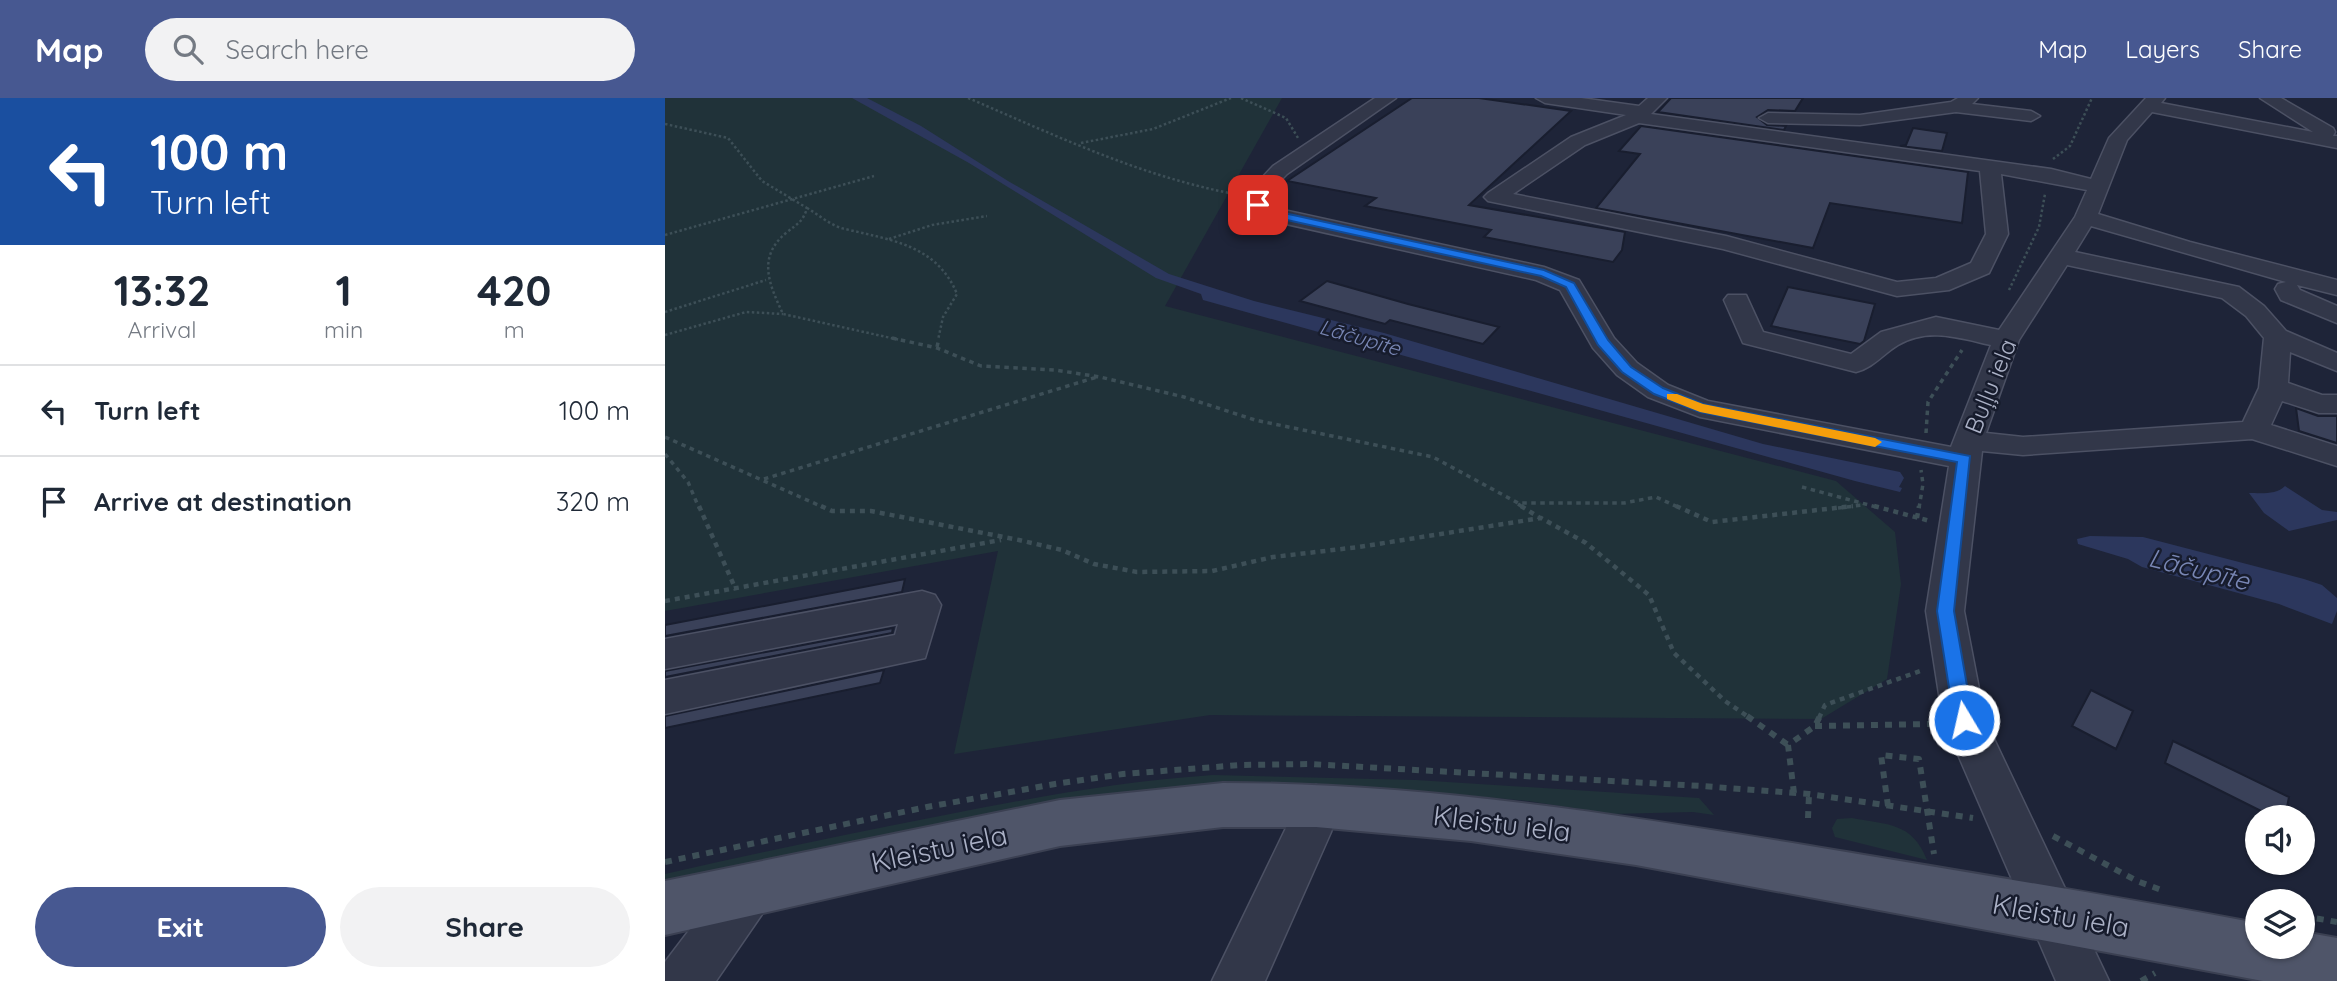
<!DOCTYPE html>
<html lang="en">
<head>
<meta charset="utf-8">
<style>
  :root { --surface:#fff; --page:#f2f2f3; --text:#1f2937; --muted:#747a83; --line:#e0e1e3; --accent:#475891 }
  body { margin:0; font-family:Quicksand,sans-serif; background:var(--page); color:var(--text); height:100vh; display:flex; flex-direction:column; font-size:26px; white-space:nowrap }
  * { box-sizing:border-box; margin:0 }
  p { font-size:23px; color:var(--muted) }
  .icon { flex:none; width:38px; height:38px; fill:none; stroke:currentColor; stroke-width:2; stroke-linecap:round; stroke-linejoin:round }
  .map { position:relative; flex:1; overflow:hidden }
  .details { display:flex; flex-direction:column; background:var(--surface); width:665px }
  .details>* { flex:none }
  .banner { background:#1a4fa0; color:#fff; overflow:hidden }
  .buttons { position:absolute; left:1580px; top:707px; display:grid; gap:14px }
  .buttons a { display:grid; place-items:center; width:70px; height:70px; border-radius:50%; background:var(--surface); box-shadow:0 2px 5px #0004; font-size:35px }
  .pin { position:absolute; display:grid; place-items:center; width:60px; height:60px; color:#fff; margin:-30px; border-radius:14px; box-shadow:0 4px 10px #0006 }
  .me { position:absolute; width:77px; margin:-38px; rotate:351deg; stroke-linejoin:round; filter:drop-shadow(0 0 5px #0008) }
  .turn { display:flex; align-items:center; gap:24px; height:147px; padding:0 35px; font-size:32px }
  .turn .icon { width:91px; height:91px; stroke-width:2.5 }
  .turn b { display:block; font-size:49px; line-height:60px }
  .eta { display:flex; justify-content:space-evenly; align-items:center; height:119px; text-align:center }
  .eta b { font-size:42px; font-weight:700; line-height:49px }
  .button { display:flex; gap:14px; margin-top:auto; padding:14px 35px }
  .button a { flex:1; height:80px; border-radius:42px; background:var(--accent); color:#fff; font-size:28px; font-weight:700; line-height:80px; text-align:center }
  .button a+a { background:var(--page); color:var(--text) }
  ul { padding:0; list-style:none }
  li { display:flex; align-items:center; gap:21px; height:91px; padding:0 35px; border-top:2px solid var(--line) }
  li div { flex:1 }
  li b { display:block; font-size:26px }
  li em { font-style:normal }
  header { display:flex; align-items:center; gap:42px; box-sizing:border-box; height:98px; padding:0 35px; background:var(--accent); color:#fff }
  header strong { font-size:33px }
  nav { display:flex; gap:38px; margin-inline-start:auto; font-size:24px }
  .search { width:490px; height:63px; background:var(--page); display:flex; align-items:center; gap:18px; box-sizing:border-box; padding:0 24px; border-radius:38px; color:var(--muted); font-size:26px }
  main { display:flex; flex:1; min-height:0 }
  .map>svg:first-child { display:block }
  .green { fill:#203239 }
  .water { fill:#2c375d }
  .building { fill:#3a4159; stroke:#191e2f; stroke-width:2 }
  .lines { fill:none; stroke-linecap:round; stroke-linejoin:round }
  .minor-casing { stroke:#4c5164; stroke-width:3 }
  .major-casing { stroke:#3b4052; stroke-width:4 }
  .path-far3 { stroke:#3d4f57; stroke-width:2.5; stroke-dasharray:2.5 2.5; stroke-linecap:butt }
  .path-far2 { stroke:#3d4f57; stroke-width:3.5; stroke-dasharray:4.5 4.5; stroke-linecap:butt }
  .path-far1 { stroke:#3d4f57; stroke-width:4.5; stroke-dasharray:5 5; stroke-linecap:butt }
  .path { stroke:#3d4f57; stroke-width:6; stroke-dasharray:7 7; stroke-linecap:butt }
  .minor { fill:#323749; fill-rule:evenodd }
  .major { fill:#4f5569; fill-rule:evenodd }
  .route { fill:#1a73e8; stroke:#114b97; stroke-width:2 }
  .slow { fill:#f59e0b }
  .labels { text-anchor:middle; dominant-baseline:central; stroke-width:5; stroke-linejoin:round; paint-order:stroke }
  .far-water-label { font-size:21px; font-style:italic; fill:#7987b5; stroke:#171c2d }
  .street-label { font-size:24px; fill:#abb1c6; stroke:#171c2d }
  .water-label { font-size:26px; font-style:italic; fill:#7987b5; stroke:#171c2d }
  .near-street-label { font-size:28px; fill:#abb1c6; stroke:#171c2d }
</style>
</head>
<body>
<header>
<strong>Map</strong>
<div class="search"><svg class="icon" aria-label="search" viewBox="0 0 24 24"><circle cx="10" cy="10" r="6"/><path d="M15 15l6 6"/></svg>Search here</div>
<nav><a>Map</a><a>Layers</a><a>Share</a></nav>
</header>
<main>
<section class="details">
<div class="banner">
<div class="turn"><svg class="icon" aria-label="left" viewBox="0 0 24 24"><path d="M17 20v-9H6M10 6l-5 5 5 5"/></svg><div><b>100 m</b>Turn left</div></div>
</div>
<div class="eta">
<div><b>13:32</b><p>Arrival</p></div>
<div><b>1</b><p>min</p></div>
<div><b>420</b><p>m</p></div>
</div>
<ul>
<li><svg class="icon" aria-label="left" viewBox="0 0 24 24"><path d="M17 20v-9H6M10 6l-5 5 5 5"/></svg><div><b>Turn left</b></div><em>100 m</em></li>
<li><svg class="icon" aria-label="arrive" viewBox="0 0 24 24"><path d="M6 21V4h12l-3 4 3 4H6"/></svg><div><b>Arrive at destination</b></div><em>320 m</em></li>
</ul>
<div class="button"><a>Exit</a><a>Share</a></div>
</section>
<div class="map">
<svg width="1672" height="883" viewBox="0 0 1672 883">
  <rect width="100%" height="100%" fill="#1e2438"/>
  <path class="green" d="M0 0H617L500 208 1171 383 1230 434 1236 486 1222 581 1156 621 545 617 289 656 333 453 0 513Z
    M548 677 751 682 1034 700 1049 717 1028 714 947 716 863 703 753 693 604 691 0 793V776C92 755 183 736 275 718 366 700 456 683 548 677Z
    M1187 720C1223 727 1247 724 1262 762L1170 739 1167 730 1172 721Z"/>
  <path class="water" d="M187 0H202L256 28 343 83 504 176 589 203 719 235 1098 346 1235 374 1239 380 1234 389 1237 390 1235 394 1190 383 538 202 536 196 491 180 304 65Z
    M1620 388 1657 412 1672 414V422L1624 433 1599 415 1584 395C1595 395 1612 397 1620 388Z
    M1425 438 1478 439 1639 481 1657 487 1672 500V513L1667 526 1614 506 1477 469 1463 461 1413 446 1412 441Z"/>
  <path class="building" d="M747 0H814L906 13 804 107 960 134 957 152 948 164 819 139 826 132 700 108 711 100 622 83Z
    M1006 0H1138L1130 13 1103 12 1092 19 1102 27 1121 28 1119 32 993 14Z
    M976 28 1303 74 1297 125 1165 105 1148 150 931 110 975 56 954 53Z
    M1248 30 1282 35 1277 53 1235 48 1241 47Z
    M662 183 743 206 834 229 818 246 725 222 720 226 635 203Z
    M1123 189 1210 206 1199 243 1195 246 1106 228Z
    M1631 310 1653 318H1672V345L1634 333Z
    M240 481 237 494 0 538V527Z
    M228 530 227 535 0 579V573Z
    M219 572 215 585 0 630V618Z
    M1426 592 1468 613 1451 651 1407 628Z
    M1508 643 1624 699 1620 719H1608L1500 665Z"/>
  <g class="lines">
    <g class="minor-casing">
      <path id="minor" d="M710 0H731L622 76 612 86 605 105 614 111 879 169 914 182 949 240 972 265 1003 287 1043 303 1286 349 1326 247C1294 240 1263 229 1233 247 1218 256 1208 270 1191 274L1078 245 1059 202 1063 197H1081L1098 234 1186 256 1216 234 1271 219 1334 232 1410 119 1422 92 1336 76 1343 136 1324 175 1284 192 1232 198 1058 151 823 103 819 99 823 95 906 39 961 17 880 5 871 0H916L974 8 983 0H1002L986 16 1386 71 1426 81 1444 40 1481 0H1500L1496 5 1648 34 1595 0H1616L1668 30 1670 34 1668 38H1672V50L1487 14 1462 42 1433 116 1525 144 1672 182V197L1632 187 1635 192 1672 208V225L1616 202 1610 191 1613 186 1621 184 1426 128 1410 154 1574 189 1599 208 1621 233 1672 255V273L1625 254 1623 285 1657 297H1672V315H1654L1617 303 1606 327 1672 348V368L1587 341 1358 357 1317 353 1299 513 1320 622 1444 883H1391L1278 622 1261 513 1284 368 1035 319 983 299 952 277 928 250 895 192 871 182 599 121 582 107 593 84 608 68ZM974 25 1315 73 1321 136 1306 165 1271 180 1232 184 1061 138 848 96 920 47ZM1402 167 1557 200 1581 218 1599 240 1594 290 1578 324 1358 339 1321 335 1354 242Z
        M1293 0H1313L1307 6 1366 13 1375 18 1366 23 1291 14 1195 27 1103 25 1094 20 1103 15 1195 17 1286 4Z
        M257 493 270 497 276 507 260 560 0 616V582L230 537 233 526 0 571V541Z
        M651 687 667 693 674 707 666 734 600 883H547L621 730 635 693Z
        M87 766 104 772 112 789 104 806 51 883H0V864L70 772Z"/>
    </g>
    <g class="major-casing">
      <path id="major" d="M558 685C756 685 950 716 1145 748 1294 773 1444 797 1592 825V849H1638V834L1672 840V883H1598L971 767 806 743 651 729H558L395 748 0 837V783L395 702Z"/>
    </g>
    <path class="path-far3" d="M303 0C392 38 479 80 575 97
      M576 0 621 20 633 40
      M0 26 63 40 97 83 142 110C138 124 132 126 121 135 92 159 104 186 118 216L235 242
      M416 45 488 31 566 0
      M1388 61 1405 48 1427 0
      M142 110C154 117 166 128 180 131 226 142 272 147 292 196L278 219 273 242
      M0 137 209 78
      M224 141 267 127 322 118
      M1344 192 1374 129 1380 96
      M0 214 101 182
      M0 237 81 214 118 216"/>
    <path class="path-far2" d="M227 240 272 250 316 268 390 272 435 279 519 299 590 322 768 359 853 405H959L991 399 1015 410
      M272 249 274 240
      M1261 335 1263 304 1297 252
      M0 339 160 410
      M0 356 23 384 34 410
      M99 381 432 279
      M1137 389 1215 410
      M853 406 859 410
      M1173 410 1198 407
      M1254 410 1258 386 1256 372"/>
    <path class="path-far1" d="M34 408 71 492
      M156 408 167 413H206L354 442 397 452 429 466 472 474 547 473 608 459 694 449 876 420 921 445 984 497 1009 555 1060 603 1085 620
      M856 408 875 420
      M1011 408 1047 424 1188 408
      M1209 408 1265 423
      M1252 420 1254 408
      M0 503 336 442
      M1154 620 1160 607 1258 572"/>
    <path class="path" d="M1082 618 1123 647
      M1150 628 1268 626
      M1129 695 1123 647 1150 628 1155 618
      M1223 708 1216 657 1254 661 1269 756
      M1143 720 1144 696
      M1388 738 1472 783 1499 793
      M0 764 262 709 390 686 458 676 576 667 645 666 1036 688 1144 696 1308 720
      M1638 818 1672 824
      M1476 883 1490 875"/>
    <use href="#minor" class="minor"/>
    <use href="#major" class="major"/>
  </g>
  <path class="route" d="M593 104 610 113 879 172 909 185 943 242 966 269 998 290 1038 306 1305 358 1289 513 1308 622 1305 627H1292L1289 622 1272 513 1292 364 1035 314 989 296 957 274 933 247 901 189 876 178 604 118 589 109Z"/>
  <path class="slow" d="M1002 296H1012L1038 306 1210 340 1217 344 1210 349 1035 314 1002 301Z"/>
  <g class="labels">
    <g class="far-water-label">
      <text transform="translate(695 239) rotate(16)">Lāčupīte</text>
    </g>
    <g class="street-label">
      <text transform="translate(1325 288) rotate(-68)">Buļļu iela</text>
    </g>
    <g class="water-label">
      <text transform="translate(1534 471) rotate(14)">Lāčupīte</text>
    </g>
    <g class="near-street-label">
      <text transform="translate(837 725) rotate(7)">Kleistu iela</text>
      <text transform="translate(274 750) rotate(-12)">Kleistu iela</text>
      <text transform="translate(1396 817) rotate(10)">Kleistu iela</text>
    </g>
  </g>
</svg>
<div class="buttons">
<a><svg class="icon" aria-label="sound" viewBox="0 0 24 24"><path d="M4 9h4l5-4v14l-5-4H4zM17 9q2 3 0 6"/></svg></a>
<a><svg class="icon" aria-label="layers" viewBox="0 0 24 24"><path d="M12 4l9 5-9 5-9-5zM3 14l9 5 9-5"/></svg></a>
</div>
<div class="pin" style="left:593px;top:107px;background:#d93025"><svg class="icon" aria-label="arrive" viewBox="0 0 24 24"><path d="M6 21V4h12l-3 4 3 4H6"/></svg></div>
<svg class="me" style="left:1299px;top:622px" viewBox="-20 -20 40 40"><circle r="17" fill="#1a73e8" stroke="#fff" stroke-width="3"/><path d="M0-11L8 9 0 5-8 9z" fill="#fff"/></svg>
</div>
</main>
</body>
</html>
